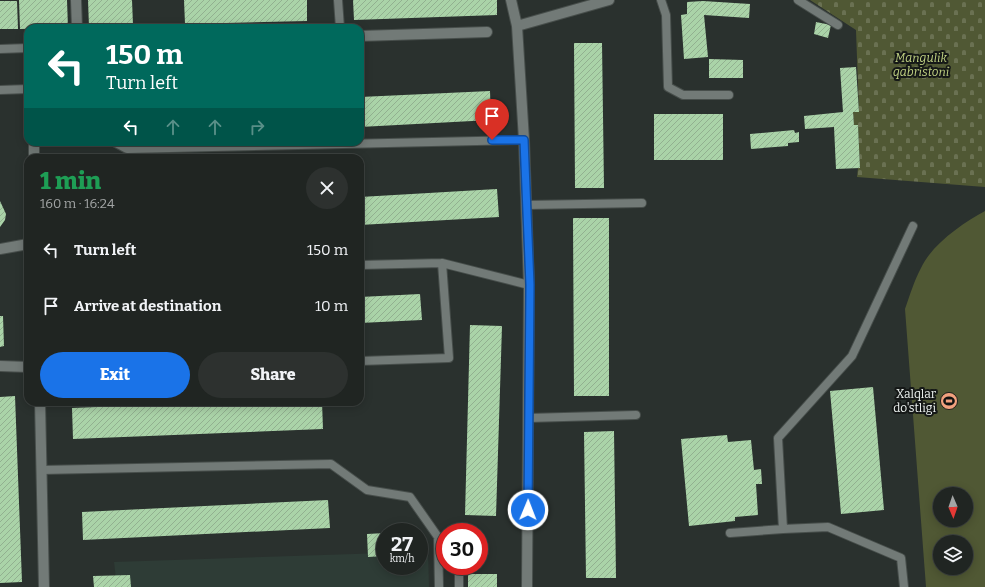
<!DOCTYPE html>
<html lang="en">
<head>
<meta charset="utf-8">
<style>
  :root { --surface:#202522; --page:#2d312f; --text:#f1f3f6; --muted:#a2a5a5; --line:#3d4240; --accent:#1a73e8 }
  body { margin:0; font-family:Bitter,serif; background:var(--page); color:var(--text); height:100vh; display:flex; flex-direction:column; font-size:15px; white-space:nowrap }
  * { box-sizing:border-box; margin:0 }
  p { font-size:13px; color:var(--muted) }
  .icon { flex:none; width:22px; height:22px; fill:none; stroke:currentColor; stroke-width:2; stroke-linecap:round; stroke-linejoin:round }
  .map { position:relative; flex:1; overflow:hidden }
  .sheet { position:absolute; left:24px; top:154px; width:340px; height:252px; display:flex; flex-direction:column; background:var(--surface); border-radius:12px; box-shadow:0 2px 10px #0003,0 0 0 1px var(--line) }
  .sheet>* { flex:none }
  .hud { position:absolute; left:24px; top:24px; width:340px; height:122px; border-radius:12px; box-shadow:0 2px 10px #0003,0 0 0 1px var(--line); background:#00695c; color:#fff; overflow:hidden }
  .needle { width:26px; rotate:178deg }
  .buttons { position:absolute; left:933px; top:487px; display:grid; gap:8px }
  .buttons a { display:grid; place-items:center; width:40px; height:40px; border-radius:50%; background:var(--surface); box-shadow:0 2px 10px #0003,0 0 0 1px var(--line); font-size:20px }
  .speed { position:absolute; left:376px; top:523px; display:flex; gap:8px; font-size:20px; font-weight:700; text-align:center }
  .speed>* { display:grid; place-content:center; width:52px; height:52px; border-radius:50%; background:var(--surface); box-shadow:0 2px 10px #0003,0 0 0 1px var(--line); line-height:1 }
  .speed small { font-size:10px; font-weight:400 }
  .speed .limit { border:6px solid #d22; background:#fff; color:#111 }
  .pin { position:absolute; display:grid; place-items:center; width:34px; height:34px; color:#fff; margin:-41px -17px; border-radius:50% 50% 50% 0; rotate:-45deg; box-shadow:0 0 4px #0007 }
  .pin .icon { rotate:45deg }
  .me { position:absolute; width:44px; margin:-22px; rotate:1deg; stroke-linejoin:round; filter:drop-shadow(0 0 3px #0008) }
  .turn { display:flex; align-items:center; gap:14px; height:84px; padding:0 16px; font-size:18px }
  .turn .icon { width:52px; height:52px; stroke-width:2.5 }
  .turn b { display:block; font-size:28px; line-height:34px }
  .lanes { display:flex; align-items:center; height:38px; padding:0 16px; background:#0003; justify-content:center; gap:20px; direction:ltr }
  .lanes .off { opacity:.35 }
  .round { display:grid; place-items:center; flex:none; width:42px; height:42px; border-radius:21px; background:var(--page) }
  .summary { display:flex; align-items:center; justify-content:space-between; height:68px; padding:0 16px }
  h1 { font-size:24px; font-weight:800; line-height:30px; color:#1e9e55 }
  .action { display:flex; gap:8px; margin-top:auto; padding:8px 16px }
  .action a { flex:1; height:46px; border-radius:24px; background:var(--accent); color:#fff; font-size:16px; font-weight:800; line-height:46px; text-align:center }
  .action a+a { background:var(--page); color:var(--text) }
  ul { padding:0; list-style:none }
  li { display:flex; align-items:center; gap:12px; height:56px; padding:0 16px }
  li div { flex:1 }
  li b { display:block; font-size:15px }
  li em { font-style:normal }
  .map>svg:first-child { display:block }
  .built { fill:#2e3c36 }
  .green { fill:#505834; fill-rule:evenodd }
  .cemetery { fill:url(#cemetery-stones) }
  .building { fill:url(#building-hatch) }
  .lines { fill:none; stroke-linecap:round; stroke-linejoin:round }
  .lane-casing { stroke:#474e4b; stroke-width:10 }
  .street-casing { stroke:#474e4b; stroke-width:12 }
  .lane { stroke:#727a77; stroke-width:8 }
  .street { stroke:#727a77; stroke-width:10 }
  .route-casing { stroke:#114b97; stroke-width:10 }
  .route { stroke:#1a73e8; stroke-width:7 }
  .labels { text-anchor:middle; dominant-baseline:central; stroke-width:4; stroke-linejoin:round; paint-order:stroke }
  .park-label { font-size:12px; font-style:italic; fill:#c1d283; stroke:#151817 }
  .poi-label { font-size:12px; fill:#eff4f2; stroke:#151817; text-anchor:end }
</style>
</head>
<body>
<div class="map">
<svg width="985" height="587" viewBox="0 0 985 587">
  <defs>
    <pattern id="cemetery-stones" width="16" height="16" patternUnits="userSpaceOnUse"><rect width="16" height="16" fill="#505834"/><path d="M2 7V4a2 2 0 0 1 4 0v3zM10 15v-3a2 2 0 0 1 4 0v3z" fill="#6a7152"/></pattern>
    <pattern id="building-hatch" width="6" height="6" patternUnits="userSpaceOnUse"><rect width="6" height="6" fill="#aad3a8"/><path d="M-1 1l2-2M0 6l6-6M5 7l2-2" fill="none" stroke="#92b090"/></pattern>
  </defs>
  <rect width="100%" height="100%" fill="#2a312e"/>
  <path class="built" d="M428 551 429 587H117L114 562 385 553V566H419V552Z"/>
  <path class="green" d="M985 211V587H926L905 309C910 295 914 281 921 268 932 244 963 223 985 211ZM940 494H966V520H940ZM940 542H966V568H940Z"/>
  <path class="cemetery" d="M810 0H985V187L857 177 858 168H860L858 125H854L853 112H859L856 30Z"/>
  <path class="building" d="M19 0H67L68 28 20 29Z
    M88 0H132L133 25 89 27Z
    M184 0H307V21L185 24Z
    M353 0H497V15L354 20Z
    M0 1H17L18 29H0Z
    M703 1 750 4 749 18 704 15 708 57 684 59 681 15 687 14V2Z
    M816 22 831 25 828 38 814 34Z
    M574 43H602L604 188H575Z
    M709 59 743 60V78H709Z
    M856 67 859 112H853L854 125H858L860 168 836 169 834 127 805 129 804 116 843 112 840 68Z
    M490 91 491 120 360 127V97Z
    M654 114H723V160H654Z
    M794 130 795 133 799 132V142L788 143V146L751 149 750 134Z
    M497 189 499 217 360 225V197Z
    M0 201 6 214 5 220 0 227Z
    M573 218H609V396H574Z
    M420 294 422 320 360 323V297Z
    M0 316H3L4 346 0 347Z
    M470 325 502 326 496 516 465 515Z
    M873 387 884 510 841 514 830 391Z
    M15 396 22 582 0 583V397Z
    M222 402H322L323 429 73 439 72 408Z
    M614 431 616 578H586L584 432Z
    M727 435 728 442 751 440 754 470 761 469 762 484H756L758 515 735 517V521L689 526 681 439Z
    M328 500 330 528 83 540 82 512Z
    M385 533V556L368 557 367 534Z
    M468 574H497V587H468Z
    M130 575 131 587H94L93 576Z"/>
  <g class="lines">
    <g class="lane-casing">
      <path id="lane" d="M338 0 340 28
        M661 0 666 15 668 87 683 95H729
        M798 0 838 25
        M0 49 28 48
        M0 90 28 89
        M114 142 127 149 524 140
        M526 205 642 203
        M360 265 442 263 529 285
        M360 361 449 358 442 263
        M528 418 636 415
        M41 470 331 464 367 490 410 497 438 537 439 587
        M730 533 783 529
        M459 569V587
        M904 587 901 558 828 527 783 529 778 438 852 356 913 226"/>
    </g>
    <g class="street-casing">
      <path id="street" d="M76 0 77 28
        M511 0 517 26
        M360 36 487 32
        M34 142V158
        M0 249 28 244
        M0 366 28 367
        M40 402 44 587
        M527 587 529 285 524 140 517 26 609 0"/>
    </g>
    <use href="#lane" class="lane"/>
    <use href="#street" class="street"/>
  </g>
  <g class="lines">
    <g class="route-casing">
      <path id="route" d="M492 140H524L530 285 528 510"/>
    </g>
    <use href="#route" class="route"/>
  </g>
  <defs>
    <g id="stadium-disc" transform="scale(0.9)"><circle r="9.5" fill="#f2a17e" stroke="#151817"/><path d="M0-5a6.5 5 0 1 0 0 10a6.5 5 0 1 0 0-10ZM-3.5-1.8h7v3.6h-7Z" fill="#111"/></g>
  </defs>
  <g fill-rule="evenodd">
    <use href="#stadium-disc" x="949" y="401"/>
  </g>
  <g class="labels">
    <g class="park-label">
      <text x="921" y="58">Mangulik<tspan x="921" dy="14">qabristoni</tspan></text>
    </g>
    <g class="poi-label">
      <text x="936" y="394">Xalqlar<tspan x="936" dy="14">do'stligi</tspan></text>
    </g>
  </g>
</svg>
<div class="buttons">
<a><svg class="needle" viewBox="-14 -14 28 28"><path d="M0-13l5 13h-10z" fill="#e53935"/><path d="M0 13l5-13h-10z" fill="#a2a5a5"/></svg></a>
<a><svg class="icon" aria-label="layers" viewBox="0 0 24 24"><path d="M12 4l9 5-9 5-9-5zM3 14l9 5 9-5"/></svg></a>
</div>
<div class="speed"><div>27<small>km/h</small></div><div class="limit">30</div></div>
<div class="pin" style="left:492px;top:140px;background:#d93025"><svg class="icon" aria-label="arrive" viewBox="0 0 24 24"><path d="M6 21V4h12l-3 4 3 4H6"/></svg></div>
<svg class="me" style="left:528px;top:510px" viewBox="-20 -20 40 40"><circle r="17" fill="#1a73e8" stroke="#fff" stroke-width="3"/><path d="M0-11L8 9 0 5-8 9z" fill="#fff"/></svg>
<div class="hud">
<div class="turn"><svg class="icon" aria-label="left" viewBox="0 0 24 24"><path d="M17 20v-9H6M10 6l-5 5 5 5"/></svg><div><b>150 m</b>Turn left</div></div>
<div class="lanes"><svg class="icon" aria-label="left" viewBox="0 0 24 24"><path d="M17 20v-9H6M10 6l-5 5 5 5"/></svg><svg class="icon off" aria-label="ahead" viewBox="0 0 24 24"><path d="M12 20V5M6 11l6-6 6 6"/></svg><svg class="icon off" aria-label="ahead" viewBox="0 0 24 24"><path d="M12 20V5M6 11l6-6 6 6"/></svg><svg class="icon off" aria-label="right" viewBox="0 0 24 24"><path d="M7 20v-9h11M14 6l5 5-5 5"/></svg></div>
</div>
<section class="sheet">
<div class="summary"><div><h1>1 min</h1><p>160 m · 16:24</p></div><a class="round"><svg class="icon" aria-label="close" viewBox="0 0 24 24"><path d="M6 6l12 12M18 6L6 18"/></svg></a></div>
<ul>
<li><svg class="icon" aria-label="left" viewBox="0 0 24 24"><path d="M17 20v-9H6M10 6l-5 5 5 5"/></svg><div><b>Turn left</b></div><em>150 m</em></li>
<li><svg class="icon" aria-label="arrive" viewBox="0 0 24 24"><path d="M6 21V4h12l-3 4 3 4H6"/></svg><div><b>Arrive at destination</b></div><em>10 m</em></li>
</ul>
<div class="action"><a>Exit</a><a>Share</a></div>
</section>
</div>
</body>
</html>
